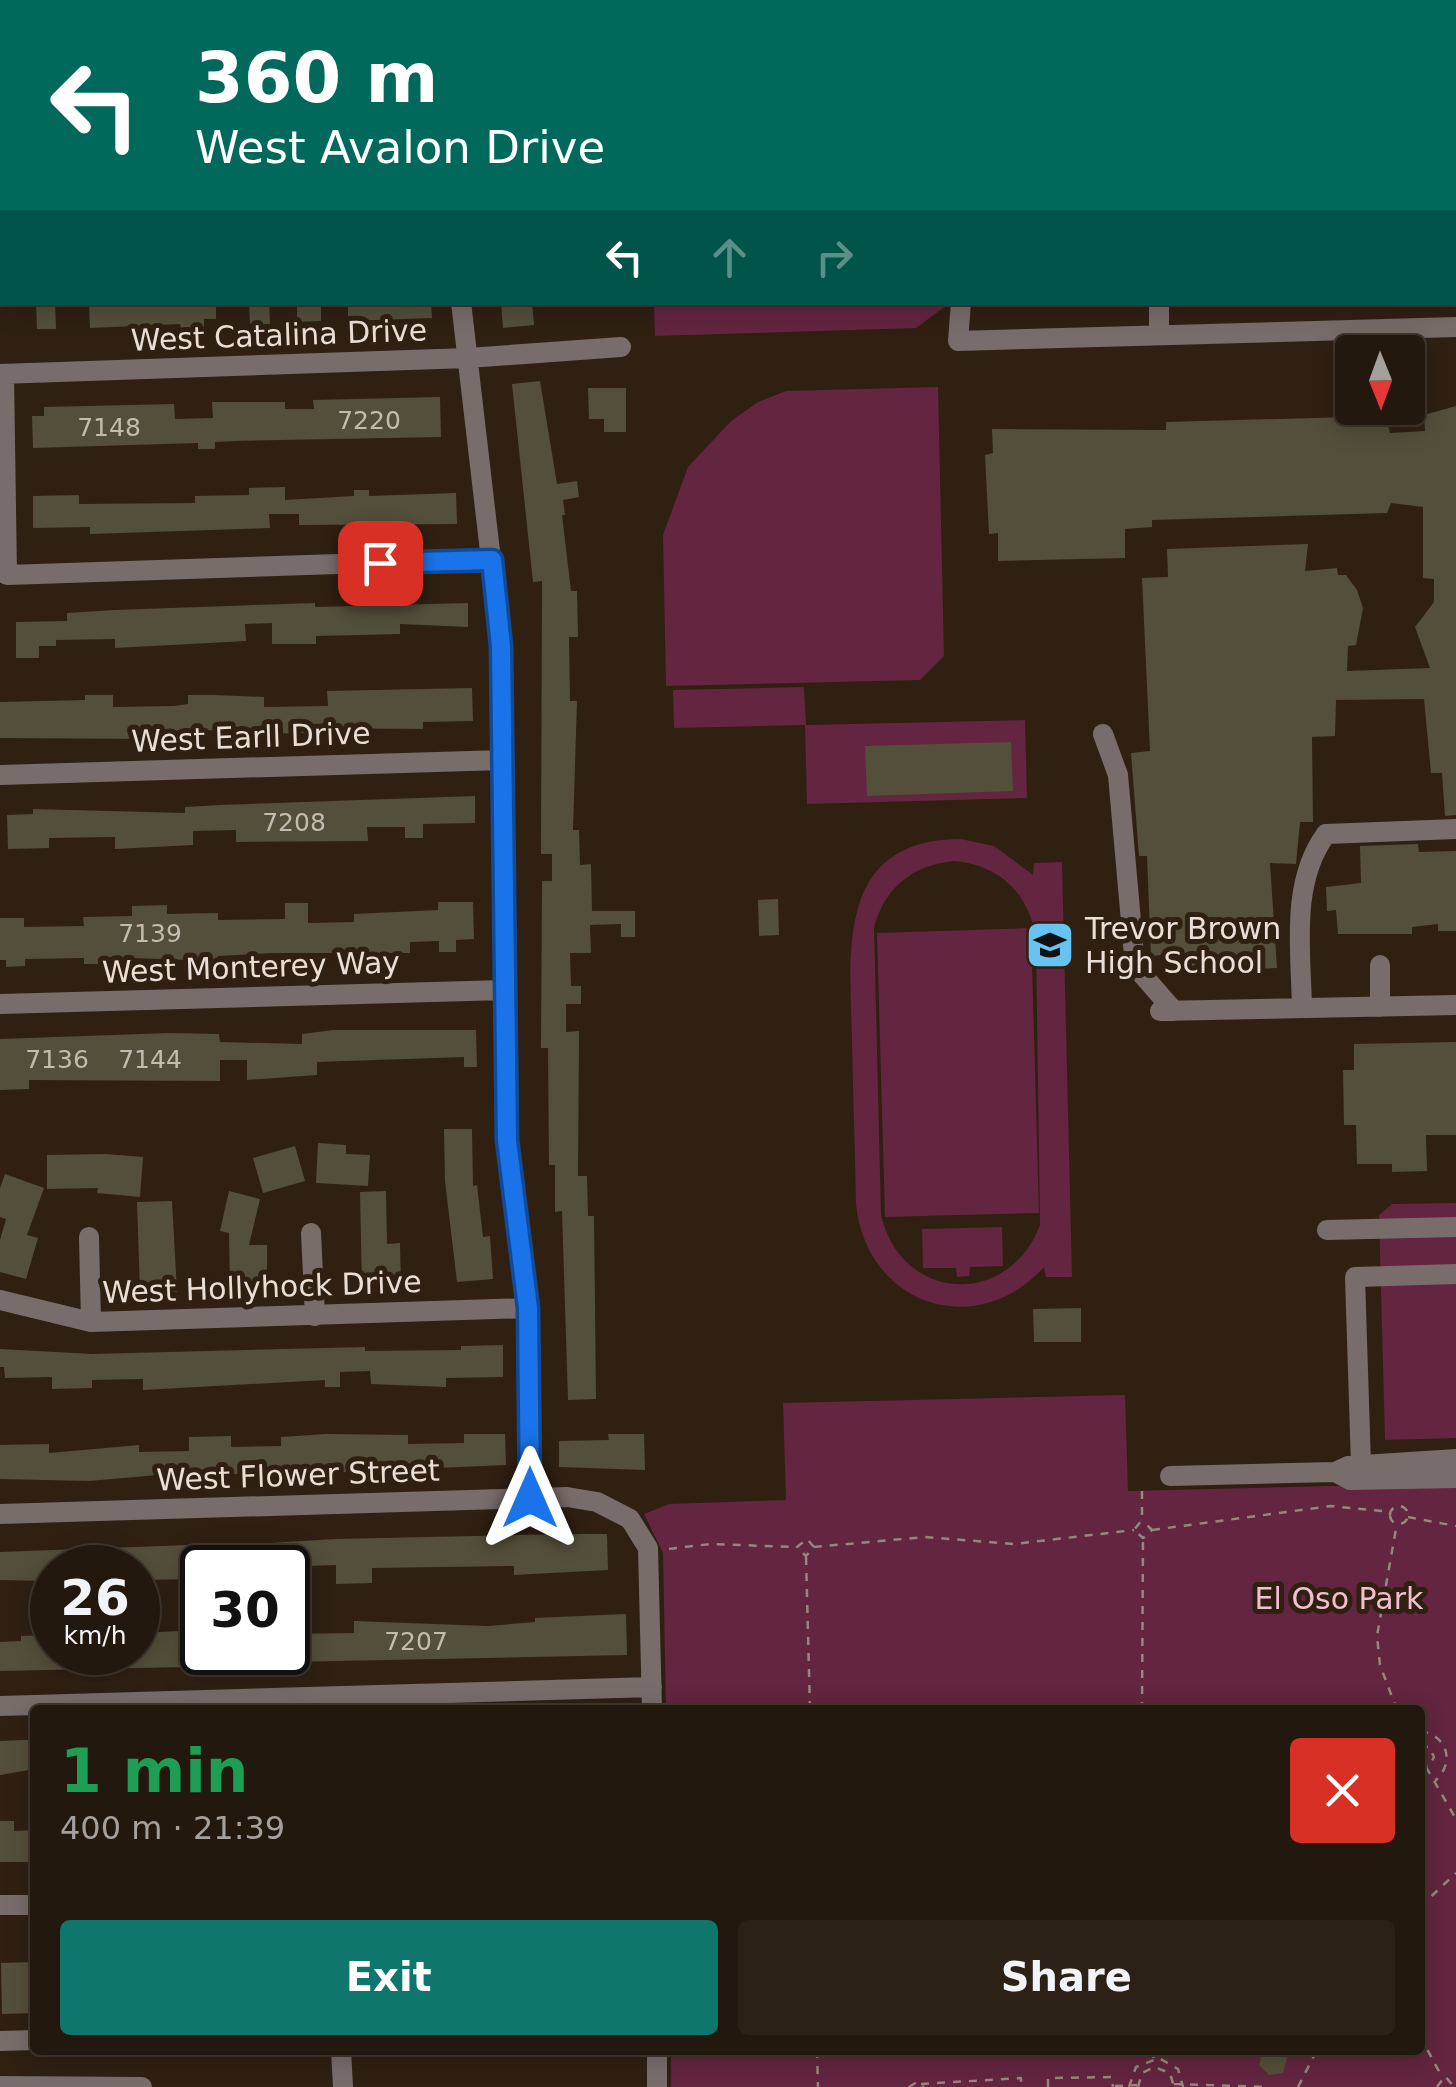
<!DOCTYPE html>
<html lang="en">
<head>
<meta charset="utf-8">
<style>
  :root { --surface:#23180e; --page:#2b2117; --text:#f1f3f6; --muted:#a3a09e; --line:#40372e; --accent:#0f766e }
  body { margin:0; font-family:"DejaVu Sans",sans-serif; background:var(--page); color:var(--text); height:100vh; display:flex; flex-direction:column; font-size:38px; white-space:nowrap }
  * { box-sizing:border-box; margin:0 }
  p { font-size:32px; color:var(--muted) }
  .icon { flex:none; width:55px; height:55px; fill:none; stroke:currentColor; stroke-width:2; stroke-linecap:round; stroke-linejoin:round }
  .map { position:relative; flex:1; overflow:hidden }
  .side { position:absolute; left:30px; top:1705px; width:1395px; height:350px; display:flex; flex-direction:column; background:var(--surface); border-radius:10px; box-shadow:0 5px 25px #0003,0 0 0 2px var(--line) }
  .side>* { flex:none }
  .banner { position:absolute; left:0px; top:0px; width:1458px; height:305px; box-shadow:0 5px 25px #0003,0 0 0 2px var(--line); background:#00695c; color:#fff; overflow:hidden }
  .needle { width:65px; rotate:179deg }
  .tools { position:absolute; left:1335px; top:335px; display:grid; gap:20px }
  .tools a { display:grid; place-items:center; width:90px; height:90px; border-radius:10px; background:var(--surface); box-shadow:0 5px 25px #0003,0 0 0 2px var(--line); font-size:50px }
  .speed { position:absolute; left:30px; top:1545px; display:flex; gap:20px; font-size:50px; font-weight:700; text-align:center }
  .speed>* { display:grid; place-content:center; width:130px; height:130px; border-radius:50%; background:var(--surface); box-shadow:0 5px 25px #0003,0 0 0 2px var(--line); line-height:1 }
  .speed small { font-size:25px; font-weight:400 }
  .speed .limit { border:5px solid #111; border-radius:15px; background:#fff; color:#111 }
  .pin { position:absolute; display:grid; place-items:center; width:85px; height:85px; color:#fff; margin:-42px; border-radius:20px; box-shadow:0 5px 15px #0006 }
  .me { position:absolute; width:110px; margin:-55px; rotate:0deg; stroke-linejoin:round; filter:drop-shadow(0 0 8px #0008) }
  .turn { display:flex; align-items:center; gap:35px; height:210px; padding:0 30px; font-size:45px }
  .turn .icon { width:130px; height:130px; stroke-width:2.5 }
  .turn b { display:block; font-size:70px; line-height:85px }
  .lanes { display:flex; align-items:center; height:95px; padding:0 30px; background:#0003; justify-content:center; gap:50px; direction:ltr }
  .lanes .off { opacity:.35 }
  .round { display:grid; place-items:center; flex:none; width:105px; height:105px; border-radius:10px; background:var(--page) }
  .overview { display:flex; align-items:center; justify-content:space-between; height:170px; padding:0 30px }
  h1 { font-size:60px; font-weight:600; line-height:75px; color:#1e9e55 }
  .cta { display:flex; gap:20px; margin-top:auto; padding:20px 30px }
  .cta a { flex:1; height:115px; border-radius:10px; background:var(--accent); color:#fff; font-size:40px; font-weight:600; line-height:115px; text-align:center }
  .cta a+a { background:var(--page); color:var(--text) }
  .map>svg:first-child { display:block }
  .green { fill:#63253f; fill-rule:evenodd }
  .building { fill:#544f3a }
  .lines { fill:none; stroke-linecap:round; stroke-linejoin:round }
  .path { stroke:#94887c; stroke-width:2.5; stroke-dasharray:8 8; stroke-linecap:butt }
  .minor { stroke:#796d6b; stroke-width:20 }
  .route-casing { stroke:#114b97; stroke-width:25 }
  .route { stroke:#1a73e8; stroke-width:18 }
  .labels { text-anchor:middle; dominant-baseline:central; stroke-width:10; stroke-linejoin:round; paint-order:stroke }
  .number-label { font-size:25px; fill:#c4bbaf }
  .street-label { font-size:30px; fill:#e9dfd6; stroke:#2f2012 }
  .poi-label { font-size:30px; fill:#e9dfd6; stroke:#2f2012; text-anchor:start }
  .park-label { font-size:30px; fill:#f1bfd0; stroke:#2f2012 }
</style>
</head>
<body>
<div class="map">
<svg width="1456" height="2087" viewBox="0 0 1456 2087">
  <rect width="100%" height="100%" fill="#2f2012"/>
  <path class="green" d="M654 303 950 302V303L916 328 655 336Z
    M938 387 944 656 920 680 666 686 663 535 688 467 731 421 758 402 786 391Z
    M804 687 806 725 1025 720 1027 798 807 804 805 725 674 728 673 690Z
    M961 839 994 846 1033 875 1034 863 1062 862 1072 1277H1046L1044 1267C976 1342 866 1305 856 1204 855 1150 853 1096 852 1042 850 952 835 839 961 839ZM954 861C1000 865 1030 894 1036 940L1040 1225C1008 1309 901 1302 881 1215L874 927C885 888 912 865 954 861Z
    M1031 928 1039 1213 885 1217 877 933Z
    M1456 1203V1438L1385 1440 1379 1215 1392 1204Z
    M1002 1227 1003 1266 970 1267 969 1276 957 1277 956 1268H923L922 1229Z
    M1125 1395 1128 1491 1456 1483V2087H671V2050H1420V1710H666L663 1553 644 1514 669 1504 786 1500 783 1403Z"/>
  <path class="building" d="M36 302H55L56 329H37Z
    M89 302H216V319H204V329H181L180 324 90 328Z
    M249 302H269L270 324H250Z
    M297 302H321V321L297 322Z
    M348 302H431L432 318 348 321Z
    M501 302H532L534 325 503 328Z
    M540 381 557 484 577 481 579 497 563 500 565 515H562L571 591H577L578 637H569L570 701H577L573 830H579L580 865 591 864 592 911H635V937H621V924L590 925 591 953H570L571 986H581V1004H566V1032L579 1031 578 1176H587L588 1216H594L596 1399 568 1400 562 1211 555 1212V1165H549L548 1048H541L542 881H552V854H541L542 581 533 582 512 384Z
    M588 388H626V432H604V419H589Z
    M440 397 441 437 234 441 215 442V449H198V443L33 448 32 416H44V407L174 404 175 419 213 418 212 402H285V409H314L313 400Z
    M1456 406V815L1445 816 1442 773H1431L1424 699 1336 700 1335 736 1312 737 1313 822H1300L1296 864 1270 863 1277 968 1187 972 1184 953 1151 956 1147 856H1139L1131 753 1150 751 1142 578 1168 577 1167 549 1308 544 1305 571 1337 568 1338 575H1346L1357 590 1363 608 1356 645 1348 646 1347 671 1430 668 1415 627 1434 602V579L1423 578V507L1391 503 1387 513 1152 520V527L1125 529V558L998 561V533L989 534 985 455 993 453 992 429 1166 430V422L1386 416 1390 433 1425 431 1424 415Z
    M285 487V500L354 496V490H369V496L456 493 457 524 299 525V514H269L270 528 90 534V527L33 528V496L79 495V504L195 503V496L249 495V488Z
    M315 603V607L468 603V627L400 624V634L316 636V644H272V623L245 624 246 641 115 648V639L56 640V646H39V658H16V622L67 621V613L114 610Z
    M472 688 473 721 423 722V729L314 728V733L226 734V730L161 731V739L0 738V702L85 700V695H113V707L174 706 188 704V695H215L264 697V707L328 706 327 691Z
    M1011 742 1013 791 867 796 865 746Z
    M475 796V823L423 824V838H405V827H367L368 841 236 842V830L193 831V845L115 849V837L49 838V848L8 849 7 815 33 814V809L185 813V807L220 805Z
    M1418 844 1419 852 1456 851V931H1438V924L1412 927V934H1338L1336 910 1327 911 1326 887 1361 883 1360 846Z
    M778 899 779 935 759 936 758 900Z
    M438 902H473L474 939 456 940V952H439V941L410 942V953H273L218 956V961L103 957 104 964H84V958L25 959V966L6 967V960H0V918H24V927L84 926 83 917 132 916V906L167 905V914L218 913V920L285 919V903H308V923L354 922V914L438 910Z
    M333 1030H476L477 1067H464V1057L317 1062V1075L247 1080V1060H220V1081L29 1080V1089L0 1090V1039L169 1033 219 1034 220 1042 302 1044V1034Z
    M1456 1042V1135H1426L1427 1171 1392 1172V1164H1357L1356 1125H1344L1343 1070H1354V1044Z
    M444 1129H472L473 1186 477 1185 483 1237 490 1236 493 1279 457 1282 445 1181Z
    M318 1143 346 1145V1154L370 1155 368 1186 316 1183Z
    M295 1146 305 1181 263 1193 253 1158Z
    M106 1154 143 1157 140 1197 97 1193 98 1188 47 1189V1155Z
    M5 1174 44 1188 27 1235 38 1238 26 1279 0 1272V1240L6 1219 0 1217V1188Z
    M229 1191 260 1199 249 1245H267V1289L230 1290 229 1233 220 1231Z
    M386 1191 387 1244 400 1243 401 1286 362 1287 360 1192Z
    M172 1201 177 1292H140L137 1202Z
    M1081 1308V1342H1034L1033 1309Z
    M503 1345V1377L446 1378V1387L371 1384 370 1371 340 1372V1387H325V1380L143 1390V1379L92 1380V1388L52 1389V1377L5 1378 4 1367H0V1349L92 1354 365 1347V1351L461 1350V1346Z
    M326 1434 408 1435V1444L464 1443V1434H505L506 1465 277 1475 181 1473 89 1481 0 1479V1445L49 1444V1453L139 1445V1452L189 1451V1437L231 1436V1447L281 1446V1437Z
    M608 1434H644L645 1470 559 1467V1441L609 1440Z
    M563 1534H607L608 1570 514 1575V1566L372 1568V1583L336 1584V1565L307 1566V1575H290V1568H202V1579L138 1580V1568H51L52 1581 0 1580V1552L189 1545V1549L238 1548V1545L335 1539Z
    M626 1614 627 1655 288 1662V1634L354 1633V1621L488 1626 535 1622V1618Z
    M202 1630V1652H276V1665L0 1671V1642L21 1641V1636L52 1635V1652H138V1633Z
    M22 1740H35V1769L0 1775V1741Z
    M0 1821H14V1831L35 1830V1862H0Z
    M35 1962V2013L2 2014 1 1963Z
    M1279 2050 1287 2058 1283 2073 1269 2075 1259 2065 1263 2052Z"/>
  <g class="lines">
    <path class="path" d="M1142 1491V1520L1134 1530 1143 1538 1152 1530 1142 1520
      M1390 1515a9 9 0 1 1 18 0a9 9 0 1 1-18 0Z
      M1408 1517 1456 1526
      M1152 1530 1331 1506 1391 1512
      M814 1547 807 1539 797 1547 806 1556 814 1547 925 1537 1014 1544 1134 1530
      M669 1549 710 1544 796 1547
      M806 1557 810 1710
      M1142 1710 1143 1538
      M1397 1710 1380 1665 1377 1636 1397 1523
      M1420 1731C1447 1735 1456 1762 1435 1781
      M1420 1746 1429 1747 1434 1757 1429 1766 1420 1767
      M1426 1767 1456 1819
      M1420 1907 1456 1873
      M1420 2036 1442 2077
      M817 2050 818 2087
      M1153 2050 1154 2065
      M921 2084 1021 2078V2087
      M1174 2084 1269 2087
      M1115 2086 1137 2085
      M909 2087 917 2082 924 2087
      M1048 2087V2078L1112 2077 1113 2087
      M1129 2087 1136 2067 1159 2058 1178 2069 1183 2087
      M1138 2087 1142 2073 1154 2067 1170 2073 1174 2087
      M1298 2087 1317 2050
      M1437 2087 1445 2076 1454 2087"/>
    <path class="minor" d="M426 0V2
      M1144 0V2
      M0 167H2
      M461 302 501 646 507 1140 529 1308 530 1499
      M961 302 958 341 1456 327
      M1159 302V335
      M0 374 468 358 621 347
      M4 374 7 575 491 559
      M1103 734 1118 775 1134 955 1140 972 1174 1011
      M0 775 503 760
      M1380 965V1007
      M0 1004 504 990
      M1302 1008C1301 951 1290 883 1326 834L1456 829
      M1160 1011 1456 1005
      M1327 1230 1456 1227
      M311 1233 315 1316
      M89 1237 91 1322
      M0 1300 91 1322 529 1308
      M1361 1465 1355 1277 1456 1274
      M1335 1472 1350 1480 1456 1478
      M1170 1476 1335 1472 1348 1466 1456 1459
      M0 1514 567 1497 597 1502 630 1519 648 1548 652 1710
      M0 1706 652 1687
      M0 1905H35
      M0 2041 35 2040
      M341 2050 343 2087
      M657 2050V2087
      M0 2086 142 2087"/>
  </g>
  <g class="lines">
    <g class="route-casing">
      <path id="route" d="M380 563 492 560 501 646 507 1140 528 1308 530 1498"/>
    </g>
    <use href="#route" class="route"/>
  </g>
  <defs>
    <g id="school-square" transform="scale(2.5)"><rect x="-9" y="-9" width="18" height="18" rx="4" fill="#67c4f0" stroke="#2f2012"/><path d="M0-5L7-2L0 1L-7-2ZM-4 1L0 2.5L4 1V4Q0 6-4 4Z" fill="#111"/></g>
  </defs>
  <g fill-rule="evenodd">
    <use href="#school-square" x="1050" y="945"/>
  </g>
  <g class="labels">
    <g class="number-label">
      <text x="369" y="420">7220</text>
      <text x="109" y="427">7148</text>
      <text x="294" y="822">7208</text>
      <text x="150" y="933">7139</text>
      <text x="57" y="1059">7136</text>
      <text x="150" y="1059">7144</text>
      <text x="416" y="1641">7207</text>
    </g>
    <g class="street-label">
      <text transform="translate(279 335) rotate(-2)">West Catalina Drive</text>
      <text transform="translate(251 737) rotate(-2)">West Earll Drive</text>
      <text transform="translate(251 967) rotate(-2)">West Monterey Way</text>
      <text transform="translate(262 1287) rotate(-2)">West Hollyhock Drive</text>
      <text transform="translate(298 1475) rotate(-2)">West Flower Street</text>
    </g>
    <g class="poi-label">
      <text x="1085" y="928">Trevor Brown<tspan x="1085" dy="34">High School</tspan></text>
    </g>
    <g class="park-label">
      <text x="1339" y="1598">El Oso Park</text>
    </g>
  </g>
</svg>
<div class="tools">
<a><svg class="needle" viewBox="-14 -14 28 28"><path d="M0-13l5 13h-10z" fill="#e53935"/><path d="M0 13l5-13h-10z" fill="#a3a09e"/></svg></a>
</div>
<div class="speed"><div>26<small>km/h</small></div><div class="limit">30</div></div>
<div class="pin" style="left:380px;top:563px;background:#d93025"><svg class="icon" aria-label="arrive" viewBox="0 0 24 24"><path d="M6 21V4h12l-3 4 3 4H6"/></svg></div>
<svg class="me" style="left:530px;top:1498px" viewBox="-20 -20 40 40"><path d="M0-17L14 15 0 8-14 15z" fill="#1a73e8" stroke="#fff" stroke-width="4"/></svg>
<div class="banner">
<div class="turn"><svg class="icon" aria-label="left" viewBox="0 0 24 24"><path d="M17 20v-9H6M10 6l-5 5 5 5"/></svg><div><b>360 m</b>West Avalon Drive</div></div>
<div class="lanes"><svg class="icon" aria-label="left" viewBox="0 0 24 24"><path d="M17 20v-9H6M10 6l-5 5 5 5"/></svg><svg class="icon off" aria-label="ahead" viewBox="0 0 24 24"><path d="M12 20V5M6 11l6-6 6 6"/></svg><svg class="icon off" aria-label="right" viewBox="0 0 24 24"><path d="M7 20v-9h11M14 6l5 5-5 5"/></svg></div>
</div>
<section class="side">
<div class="overview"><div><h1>1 min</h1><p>400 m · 21:39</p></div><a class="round" style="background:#d93025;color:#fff"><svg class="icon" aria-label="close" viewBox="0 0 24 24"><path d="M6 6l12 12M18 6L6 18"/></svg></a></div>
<div class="cta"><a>Exit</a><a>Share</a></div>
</section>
</div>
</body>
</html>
